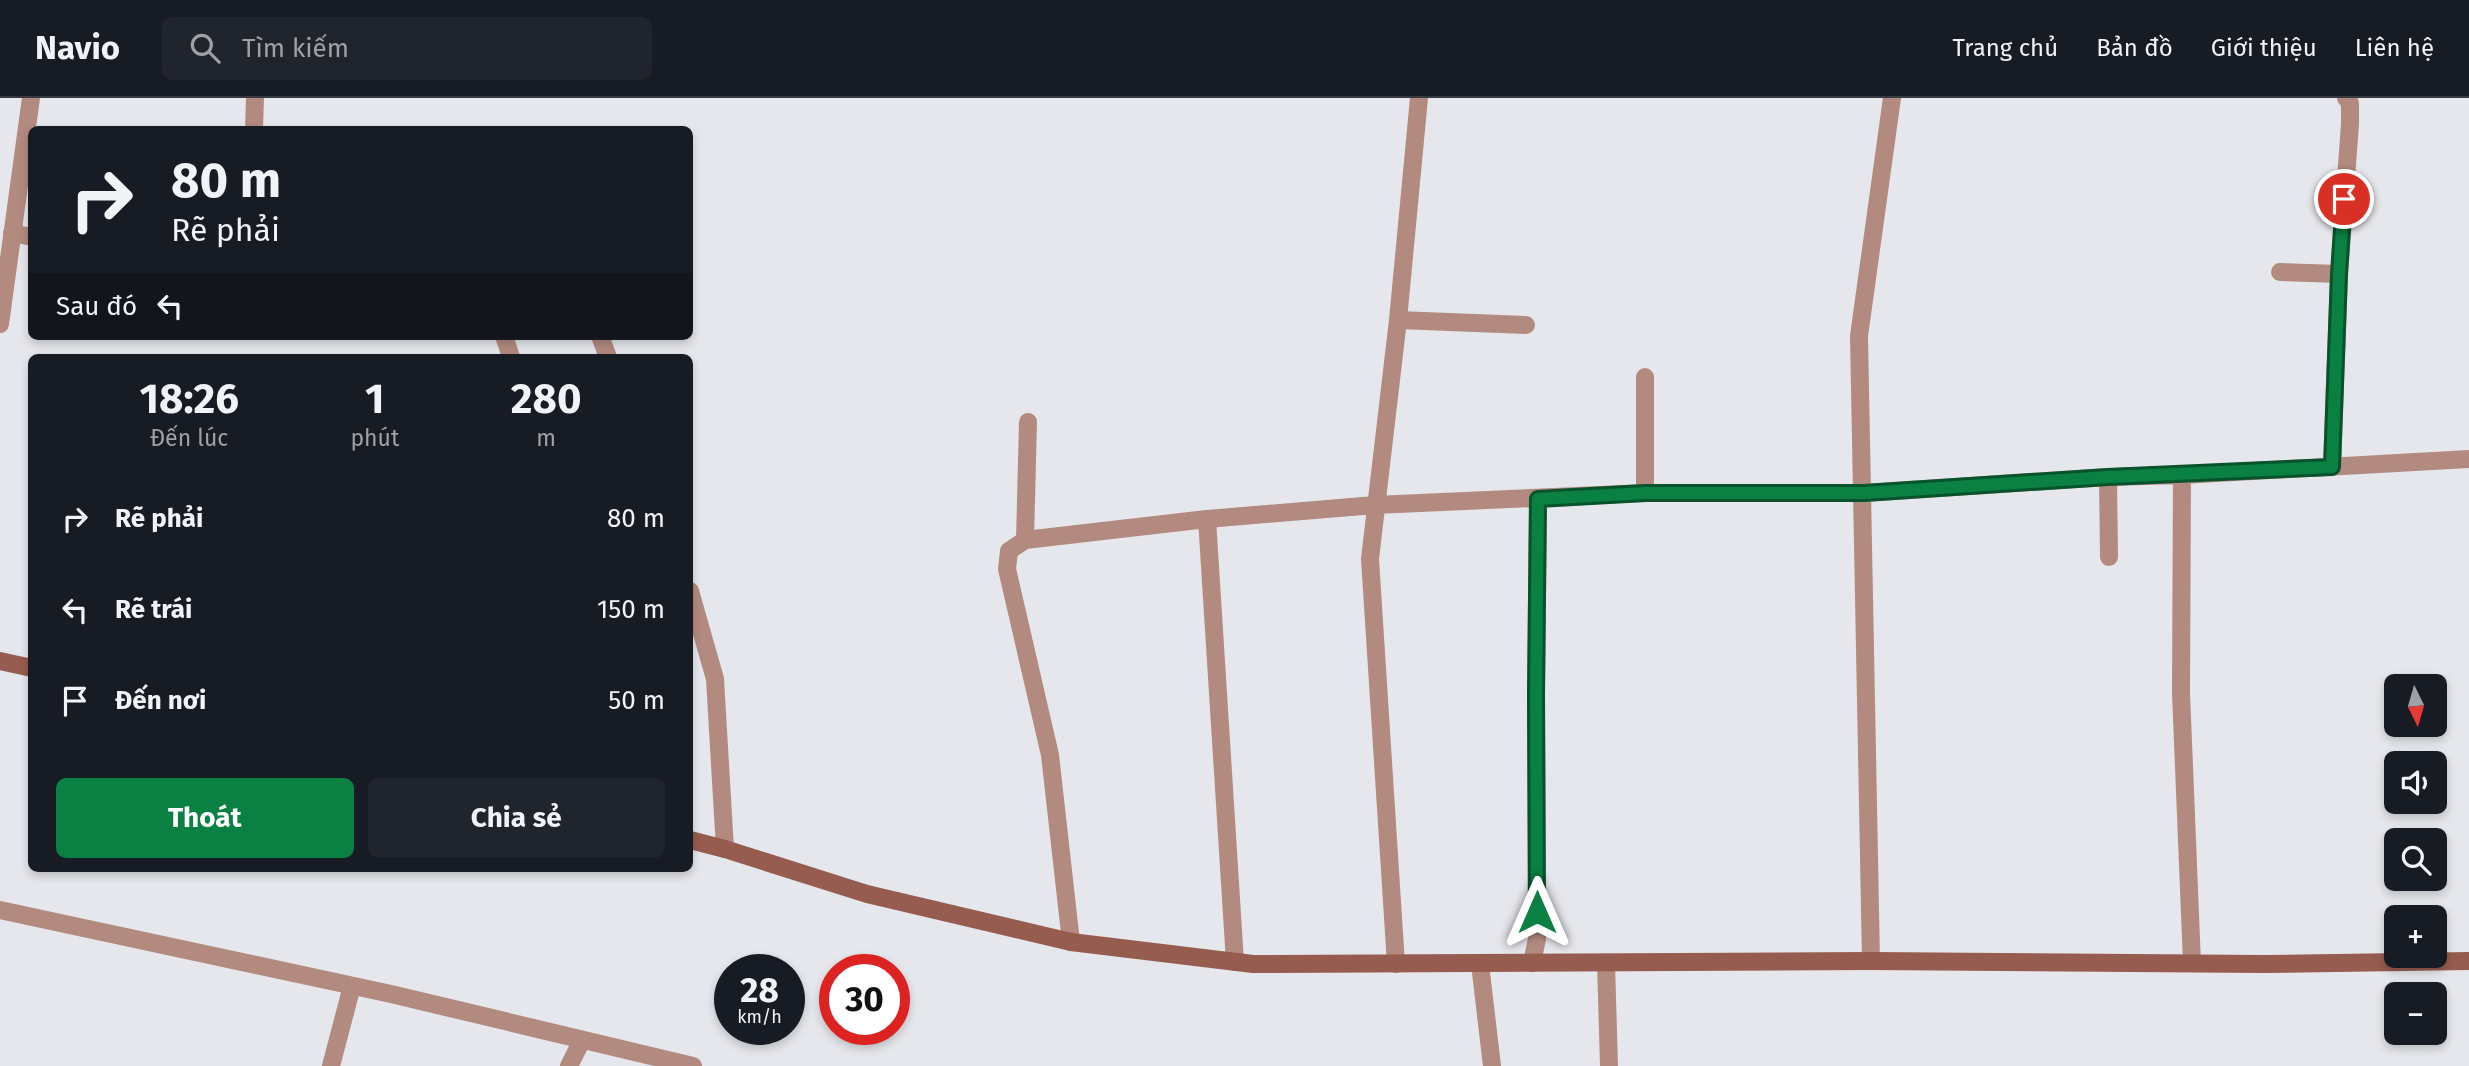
<!DOCTYPE html>
<html lang="vi">
<head>
<meta charset="utf-8">
<style>
  :root { --surface:#171b24; --page:#20242c; --text:#f1f3f6; --muted:#9ea1a6; --line:#363941; --accent:#0b8043 }
  body { margin:0; font-family:"Fira Sans",sans-serif; background:var(--page); color:var(--text); height:100vh; display:flex; flex-direction:column; font-size:26px; white-space:nowrap }
  * { box-sizing:border-box; margin:0 }
  p { font-size:23px; color:var(--muted) }
  .icon { flex:none; width:38px; height:38px; fill:none; stroke:currentColor; stroke-width:2; stroke-linecap:round; stroke-linejoin:round }
  .map { position:relative; flex:1; overflow:hidden }
  .panel { position:absolute; left:28px; top:256px; width:665px; height:518px; display:flex; flex-direction:column; background:var(--surface); border-radius:10px; box-shadow:0 4px 10px #0003 }
  .panel>* { flex:none }
  .top-card { position:absolute; left:28px; top:28px; width:665px; height:214px; border-radius:10px; box-shadow:0 4px 10px #0003; background:#171b24; color:var(--text); overflow:hidden }
  .needle { width:46px; rotate:175deg }
  .controls { position:absolute; left:2384px; top:576px; display:grid; gap:14px }
  .controls a { display:grid; place-items:center; width:63px; height:63px; border-radius:10px; background:var(--surface); box-shadow:0 4px 10px #0003; font-size:35px }
  .speed { position:absolute; left:714px; top:856px; display:flex; gap:14px; font-size:35px; font-weight:700; text-align:center }
  .speed>* { display:grid; place-content:center; width:91px; height:91px; border-radius:50%; background:var(--surface); box-shadow:0 4px 10px #0003; line-height:1 }
  .speed small { font-size:18px; font-weight:400 }
  .speed .limit { border:10px solid #d22; background:#fff; color:#111 }
  .pin { position:absolute; display:grid; place-items:center; width:60px; height:60px; color:#fff; margin:-30px; border:4px solid #fff; border-radius:50%; box-shadow:0 2px 7px #0007 }
  .me { position:absolute; width:77px; margin:-38px; rotate:0deg; stroke-linejoin:round; filter:drop-shadow(0 0 5px #0008) }
  .turn { display:flex; align-items:center; gap:24px; height:147px; padding:0 28px; font-size:32px }
  .turn .icon { width:91px; height:91px; stroke-width:2.5 }
  .turn b { display:block; font-size:49px; line-height:60px }
  .then { display:flex; align-items:center; height:66px; padding:0 28px; background:#0003; gap:14px; font-size:26px }
  .eta { display:flex; justify-content:space-evenly; align-items:center; height:119px; text-align:center }
  .eta b { font-size:42px; font-weight:700; line-height:49px }
  .primary-button { display:flex; gap:14px; margin-top:auto; padding:14px 28px }
  .primary-button a { flex:1; height:80px; border-radius:10px; background:var(--accent); color:#fff; font-size:28px; font-weight:700; line-height:80px; text-align:center }
  .primary-button a+a { background:var(--page); color:var(--text) }
  ul { padding:0; list-style:none }
  li { display:flex; align-items:center; gap:21px; height:91px; padding:0 28px }
  li div { flex:1 }
  li b { display:block; font-size:26px }
  li em { font-style:normal }
  header { display:flex; align-items:center; gap:42px; box-sizing:border-box; height:98px; padding:0 35px; background:var(--surface); border-bottom:2px solid var(--line) }
  header strong { font-size:33px }
  nav { display:flex; gap:38px; margin-inline-start:auto; font-size:24px }
  .search { width:490px; height:63px; background:var(--page); display:flex; align-items:center; gap:18px; box-sizing:border-box; padding:0 24px; border-radius:10px; color:var(--muted); font-size:26px }
  .map>svg:first-child { display:block }
  .lines { fill:none; stroke-linecap:round; stroke-linejoin:round }
  .lane { stroke:#b38a80; stroke-width:18 }
  .street { stroke:#b38a80; stroke-width:18 }
  .secondary { stroke:#965c4f; stroke-width:18 }
  .route-casing { stroke:#07532c; stroke-width:18 }
  .route { stroke:#0b8043; stroke-width:12 }
</style>
</head>
<body>
<header>
<strong>Navio</strong>
<div class="search"><svg class="icon" aria-label="search" viewBox="0 0 24 24"><circle cx="10" cy="10" r="6"/><path d="M15 15l6 6"/></svg>Tìm kiếm</div>
<nav><a>Trang chủ</a><a>Bản đồ</a><a>Giới thiệu</a><a>Liên hệ</a></nav>
</header>
<div class="map">
<svg width="2469" height="968" viewBox="0 0 2469 968">
  <rect width="100%" height="100%" fill="#e6e7ec"/>
  <g class="lines">
    <path class="lane" d="M2280 174 2339 176
      M1398 222 1526 227
      M504 238 511 259
      M2108 379 2109 459
      M1645 395V279
      M1025 442 1028 324
      M569 968 582 942"/>
    <path class="street" d="M254 32 255 0
      M12 135 32 139
      M0 226 31 0
      M600 238 608 259
      M2332 369 2339 176 2350 26V5L2346 0
      M2182 377 2181 595 2192 865
      M1207 421 1235 864
      M690 493 715 581 725 751
      M0 812 391 896 693 968
      M1071 844 1050 657 1007 471 1009 453 1025 442 1207 421 1375 407 1645 395H1864L2108 379 2182 377 2469 361
      M1871 863 1859 238 1892 0
      M1532 865 1537 841 1536 597 1538 401
      M1606 865 1609 968
      M1396 866 1370 461 1398 222 1419 0
      M1480 866 1492 968
      M331 968 352 888"/>
    <path class="secondary" d="M0 563 32 570
      M690 742 725 751 867 796 1071 844 1253 866 1871 863 2264 866 2469 863"/>
  </g>
  <g class="lines">
    <g class="route-casing">
      <path id="route" d="M1537 814 1536 597 1538 401 1645 395H1864L2108 379 2332 369 2339 176 2344 101"/>
    </g>
    <use href="#route" class="route"/>
  </g>
</svg>
<div class="controls">
<a><svg class="needle" viewBox="-14 -14 28 28"><path d="M0-13l5 13h-10z" fill="#e53935"/><path d="M0 13l5-13h-10z" fill="#9ea1a6"/></svg></a>
<a><svg class="icon" aria-label="sound" viewBox="0 0 24 24"><path d="M4 9h4l5-4v14l-5-4H4zM17 9q2 3 0 6"/></svg></a>
<a><svg class="icon" aria-label="search" viewBox="0 0 24 24"><circle cx="10" cy="10" r="6"/><path d="M15 15l6 6"/></svg></a>
<a>+</a>
<a>−</a>
</div>
<div class="speed"><div>28<small>km/h</small></div><div class="limit">30</div></div>
<div class="pin" style="left:2344px;top:101px;background:#d93025"><svg class="icon" aria-label="arrive" viewBox="0 0 24 24"><path d="M6 21V4h12l-3 4 3 4H6"/></svg></div>
<svg class="me" style="left:1537px;top:814px" viewBox="-20 -20 40 40"><path d="M0-17L14 15 0 8-14 15z" fill="#0b8043" stroke="#fff" stroke-width="4"/></svg>
<div class="top-card">
<div class="turn"><svg class="icon" aria-label="right" viewBox="0 0 24 24"><path d="M7 20v-9h11M14 6l5 5-5 5"/></svg><div><b>80 m</b>Rẽ phải</div></div>
<div class="then">Sau đó<svg class="icon" aria-label="left" viewBox="0 0 24 24"><path d="M17 20v-9H6M10 6l-5 5 5 5"/></svg></div>
</div>
<section class="panel">
<div class="eta">
<div><b>18:26</b><p>Đến lúc</p></div>
<div><b>1</b><p>phút</p></div>
<div><b>280</b><p>m</p></div>
</div>
<ul>
<li><svg class="icon" aria-label="right" viewBox="0 0 24 24"><path d="M7 20v-9h11M14 6l5 5-5 5"/></svg><div><b>Rẽ phải</b></div><em>80 m</em></li>
<li><svg class="icon" aria-label="left" viewBox="0 0 24 24"><path d="M17 20v-9H6M10 6l-5 5 5 5"/></svg><div><b>Rẽ trái</b></div><em>150 m</em></li>
<li><svg class="icon" aria-label="arrive" viewBox="0 0 24 24"><path d="M6 21V4h12l-3 4 3 4H6"/></svg><div><b>Đến nơi</b></div><em>50 m</em></li>
</ul>
<div class="primary-button"><a>Thoát</a><a>Chia sẻ</a></div>
</section>
</div>
</body>
</html>
